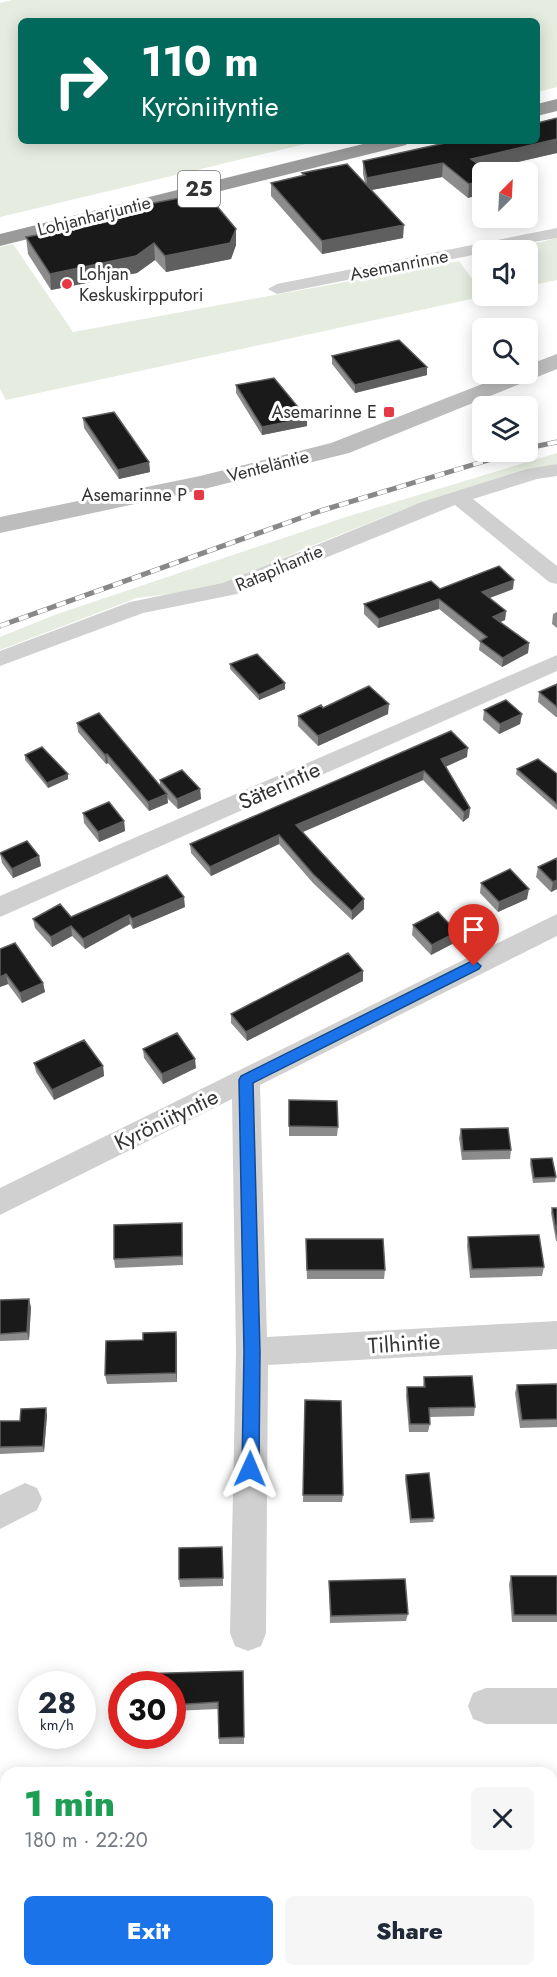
<!DOCTYPE html>
<html lang="en">
<head>
<meta charset="utf-8">
<style>
  :root { --surface:#fff; --page:#f6f6f7; --text:#1f2937; --muted:#747a83; --accent:#1a73e8 }
  body { margin:0; font-family:Jost,sans-serif; background:var(--page); color:var(--text); height:100vh; display:flex; flex-direction:column; font-size:22px; white-space:nowrap }
  * { box-sizing:border-box; margin:0 }
  p { font-size:20px; color:var(--muted) }
  .icon { flex:none; width:33px; height:33px; fill:none; stroke:currentColor; stroke-width:2; stroke-linecap:round; stroke-linejoin:round }
  .map { position:relative; flex:1; overflow:hidden }
  .panel { position:absolute; left:0px; top:1767px; width:558px; height:210px; display:flex; flex-direction:column; background:var(--surface); border-radius:18px 18px 0 0; box-shadow:0 3px 15px #0003 }
  .panel>* { flex:none }
  .banner { position:absolute; left:18px; top:18px; width:522px; height:126px; border-radius:9px; box-shadow:0 3px 15px #0003; background:#00695c; color:#fff; overflow:hidden }
  .needle { width:39px; rotate:24deg }
  .fabs { position:absolute; left:472px; top:162px; display:grid; gap:12px }
  .fabs a { display:grid; place-items:center; width:66px; height:66px; border-radius:9px; background:var(--surface); box-shadow:0 3px 15px #0003; font-size:30px }
  .speed { position:absolute; left:18px; top:1671px; display:flex; gap:12px; font-size:30px; font-weight:700; text-align:center }
  .speed>* { display:grid; place-content:center; width:78px; height:78px; border-radius:50%; background:var(--surface); box-shadow:0 3px 15px #0003; line-height:1 }
  .speed small { font-size:15px; font-weight:400 }
  .speed .limit { border:9px solid #d22; background:#fff; color:#111 }
  .pin { position:absolute; display:grid; place-items:center; width:51px; height:51px; color:#fff; margin:-62px -26px; border-radius:50% 50% 50% 0; rotate:-45deg; box-shadow:0 0 6px #0007 }
  .pin .icon { rotate:45deg }
  .me { position:absolute; width:66px; margin:-33px; rotate:1deg; stroke-linejoin:round; filter:drop-shadow(0 0 4px #0008) }
  .turn { display:flex; align-items:center; gap:21px; height:126px; padding:0 24px; font-size:27px }
  .turn .icon { width:78px; height:78px; stroke-width:2.5 }
  .turn b { display:block; font-size:42px; line-height:51px }
  .round { display:grid; place-items:center; flex:none; width:63px; height:63px; border-radius:9px; background:var(--page) }
  .overview { display:flex; align-items:center; justify-content:space-between; height:102px; padding:0 24px }
  h1 { font-size:36px; font-weight:800; line-height:45px; color:#1e9e55 }
  .primary-button { display:flex; gap:12px; margin-top:auto; padding:12px 24px }
  .primary-button a { flex:1; height:69px; border-radius:9px; background:var(--accent); color:#fff; font-size:24px; font-weight:800; line-height:69px; text-align:center }
  .primary-button a+a { background:var(--page); color:var(--text) }
  .map>svg:first-child { display:block }
  .green { fill:#e6ecdf }
  .lines { fill:none; stroke-linecap:round; stroke-linejoin:round }
  .street { fill:#d0d0d0; fill-rule:evenodd }
  .secondary { fill:#bdbdbd; fill-rule:evenodd }
  .highway { fill:#9a9a9a; fill-rule:evenodd }
  .rail-casing { stroke:#888; stroke-width:5 }
  .rail { stroke:#fff; stroke-width:4; stroke-dasharray:10; stroke-linecap:butt }
  .wall { fill:#8c8c8c }
  .shaded-wall { fill:#5f5f5f }
  .building { fill:#1a1a1a; stroke:#5f5f5f; stroke-width:1.5 }
  .route { fill:#1a73e8; stroke:#114b97; stroke-width:1.5 }
  .poi-dot { fill:#e63946; stroke:#fff; stroke-width:2 }
  .labels { text-anchor:middle; dominant-baseline:central; stroke-width:6; stroke-linejoin:round; paint-order:stroke }
  .far-street-label { font-size:18px; fill:#333; stroke:#fff }
  .far-poi-label { font-size:18px; fill:#333; stroke:#fff; text-anchor:end }
  .shield { fill:#fff; stroke:#707070; stroke-width:1.5 }
  .shield-label { font-size:21px; font-weight:bold; fill:#333 }
  .street-label { font-size:22px; fill:#333; stroke:#fff }
</style>
</head>
<body>
<div class="map">
<svg width="557" height="1977" viewBox="0 0 557 1977">
  <rect width="100%" height="100%" fill="#fff"/>
  <path class="green" d="M12 0H557V87L537 92V21H21V141H318L0 217V3Z
    M557 238V280L528 286V250H507Z
    M13 244 73 332 459 261 485 296 6 400 0 389V247Z
    M557 453V464L520 472 402 510 301 550 238 579 209 589 137 598 0 650V637L57 614 346 517Z
    M274 1971H537L540 1977H274Z"/>
  <g class="lines">
    <path class="street" d="M557 228V238L483 250V253L277 294 268 289 277 284Z
      M557 464V476L537 479 473 499 557 566V584L549 582 455 505 237 594 143 613 0 666V651L130 602 223 583 422 502 527 469Z
      M557 655V671L0 917V896Z
      M557 914V936L260 1085 267 1337 557 1321V1349L268 1365 266 1633 261 1646 248 1651 235 1646 230 1633 236 1352 232 1099 0 1215V1188Z
      M25 1483 37 1488 42 1499 37 1510 0 1529V1495Z
      M486 1688H557V1724H486L473 1719 468 1706 473 1693Z"/>
    <path class="secondary" d="M557 354V369L349 453 200 490 0 533V517L200 476 331 443 508 374H528V365Z"/>
    <path class="highway" d="M557 99V111L537 116V104Z
      M375 141H409L406 145 0 246V234Z"/>
    <g class="rail-casing">
      <path id="rail" d="M528 448 557 442
        M0 626 320 511 515 452"/>
    </g>
    <use href="#rail" class="rail"/>
  </g>
  <path class="wall" d="M557 118V153L485 169 468 198 442 177 371 190 403 238 322 254 271 196V183L302 176V173L365 183 363 174V161Z
    M111 211 236 229V245L231 259 166 272 155 260 137 273 51 290 28 254 26 237 112 221Z
    M332 356 427 367V375L355 393 332 364Z
    M236 385 307 418V426L262 435 236 393Z
    M83 418 149 462 150 472 119 479 84 428Z
    M440 589H513L490 598 506 611 505 620 500 622 529 643 528 653 502 667 479 650 480 642 439 609 378 628 364 614V604Z
    M557 612V628L552 624 553 614Z
    M230 664 285 689 259 700 230 669Z
    M557 684V717H556L538 702 539 692Z
    M323 708 388 714 318 746 298 726V716Z
    M484 710 522 714 520 724 499 734 483 720Z
    M77 723 160 786V780L200 789 201 799 178 809 167 798 168 803 149 811 108 763 106 764 78 732Z
    M25 755 68 779 48 788 25 760Z
    M467 757 446 766 470 808 469 817 463 822 423 780 302 832 364 909 352 920 313 883 279 844 211 876 191 853 190 844Z
    M517 769 557 774V810L516 774Z
    M83 813 124 821 125 831 99 842 84 823Z
    M0 853 39 856 41 866 13 878 2 863Z
    M557 858V889L551 892 536 877 538 867Z
    M481 883 527 899 498 912 480 893Z
    M185 907 133 929 130 924 85 949 72 936 52 947 35 928 33 919 71 917Z
    M413 925 456 942 431 955 412 935Z
    M0 949 43 983 45 992 22 1003 8 984 0 987Z
    M363 981 247 1041 231 1023V1014Z
    M143 1049 196 1068 163 1084 144 1058Z
    M34 1063 103 1066 104 1076 54 1100 36 1072Z
    M289 1100 338 1127 337 1136H289Z
    M461 1129 511 1150 510 1159 462 1160 459 1138Z
    M531 1159 556 1177 555 1182 533 1183 530 1164Z
    M552 1208H557V1241H556L551 1213Z
    M182 1223 183 1265 115 1268 114 1259Z
    M468 1237 544 1267 542 1276 470 1278 467 1246Z
    M306 1248 385 1270 384 1279H307Z
    M0 1300 31 1307 29 1340 0 1341Z
    M177 1340V1382L107 1384 105 1375Z
    M424 1377 475 1407 474 1416 429 1417 430 1424 428 1432H409L406 1396 407 1387H423Z
    M557 1384V1427L520 1428 515 1393 517 1385Z
    M305 1400 343 1495 342 1502H303Z
    M47 1415 44 1452 0 1454V1421H20Z
    M406 1475 434 1518 433 1522 410 1523 405 1479Z
    M223 1554V1586L180 1587 179 1579Z
    M511 1576H557V1622H512L509 1584Z
    M329 1581 408 1614 406 1621 330 1623Z
    M243 1671 244 1744H219L218 1709 172 1711V1684Z"/>
  <path class="shaded-wall" d="M557 139V153L470 173 471 159Z
    M443 163 442 177 366 191 367 178Z
    M483 181V194L468 198 469 184Z
    M404 225 403 238 322 254V241Z
    M236 229V245L231 259 166 272 165 256Z
    M154 243 155 260 137 273 51 290 50 274Z
    M427 367V375L355 393V385Z
    M307 418V426L262 435V427Z
    M149 462 150 472 119 479 118 470Z
    M514 580 513 589 481 601 482 592Z
    M439 599V609L378 628 379 619Z
    M506 611 505 620 492 626 493 617Z
    M529 643 528 653 502 667 503 658Z
    M285 683V689L259 700V695Z
    M389 704 388 714 318 746V736Z
    M522 714 520 724 499 734 500 724Z
    M468 748 467 757 441 769V759Z
    M107 754 108 763 106 764 105 755Z
    M424 771 423 780 296 835V825Z
    M68 774V779L48 788 47 783Z
    M200 789 201 799 178 809 177 799Z
    M167 794 168 803 149 811 148 802Z
    M470 808 469 817 463 822 464 812Z
    M124 821 125 831 99 842 98 832Z
    M279 835V844L211 876 210 867Z
    M39 856 41 866 13 878 12 869Z
    M557 880V889L551 892 553 882Z
    M529 889 527 899 498 912 499 902Z
    M184 897 185 907 133 929 132 919Z
    M364 899V909L352 920V911Z
    M129 915 130 924 85 949 83 939Z
    M71 926 72 936 52 947 51 937Z
    M457 932 456 942 431 955 432 945Z
    M363 971V981L247 1041 246 1032Z
    M6 974 8 984 0 987V977Z
    M43 983 45 992 22 1003 20 993Z
    M195 1059 196 1068 163 1084 162 1074Z
    M103 1066 104 1076 54 1100 52 1090Z
    M29 1299 31 1307 29 1340 27 1332Z
    M176 1332 177 1340V1382L176 1373Z
    M46 1408 47 1415 44 1452 43 1446Z"/>
  <path class="building" d="M557 118V139L471 159 489 172H483V181L469 184 443 163 367 178 363 161 454 141H537V123Z
    M347 164 404 225 322 241 271 183 305 175 302 173Z
    M206 193 236 229 230 243 165 256 154 243 136 256 50 274 26 237 118 220 111 211Z
    M399 340 427 367 355 385 332 356Z
    M274 378 307 418 262 427 236 385Z
    M114 412 149 462 118 470 83 418Z
    M499 566 514 580 482 592 506 611 493 617 529 643 503 658 480 641 487 637 439 599 379 619 364 604 431 581 440 589Z
    M257 654 285 683 259 695 230 664Z
    M557 684V707L539 692Z
    M369 686 389 704 318 736 298 716 321 705 323 708Z
    M506 700 522 714 500 724 484 710Z
    M99 713 167 794 148 802 107 754 105 755 77 723Z
    M451 731 468 748 441 759 470 808 464 812 424 771 296 825 364 899 352 911 313 874 279 835 210 867 190 844Z
    M42 747 68 774 47 783 25 755Z
    M538 759 557 774V804L517 769Z
    M182 770 200 789 177 799 160 780Z
    M109 802 124 821 98 832 83 813Z
    M27 841 39 856 12 869 0 853Z
    M557 858V880L553 882 538 867Z
    M510 869 529 889 499 902 481 883Z
    M167 875 184 897 132 919 129 915 83 939 71 926 51 937 33 919 60 904 71 917Z
    M438 912 457 932 432 945 413 925Z
    M15 943 43 983 20 993 6 974 0 977V949Z
    M348 953 363 971 246 1032 231 1014Z
    M177 1033 195 1059 162 1074 143 1049Z
    M84 1040 103 1066 52 1090 34 1063Z
    M289 1100 337 1101 338 1127 289 1126Z
    M508 1128 511 1150 463 1151 461 1129Z
    M552 1158 556 1177 534 1178 531 1159Z
    M552 1208H557V1235Z
    M182 1223V1256L114 1259V1225Z
    M539 1235 544 1267 472 1269 468 1237Z
    M306 1239H383L385 1270H307Z
    M29 1299 27 1332 0 1334V1300Z
    M176 1332V1373L105 1375 106 1341 143 1340V1333Z
    M472 1376 475 1407 429 1408 430 1424H410L407 1387H425L424 1377Z
    M557 1384V1419L522 1420 517 1385Z
    M305 1400 341 1401 343 1495H303Z
    M46 1408 43 1446 0 1447V1421H20L21 1409Z
    M429 1473 434 1518 411 1519 406 1475Z
    M222 1547 223 1578 179 1579V1548Z
    M511 1576H557V1615H514Z
    M405 1579 408 1614 331 1616 329 1581Z
    M243 1671 244 1737 219 1738 218 1702 172 1705V1684H133L132 1674Z"/>
  <path class="route" d="M474 960 481 966 479 969 253 1083 260 1352 259 1469 256 1475 250 1477 244 1475 242 1469 244 1352 239 1080 241 1076Z"/>
  <g class="poi-dot">
    <circle cx="67" cy="284" r="6"/>
    <rect x="383" y="406" width="12" height="12" rx="3"/>
    <rect x="193" y="489" width="12" height="12" rx="3"/>
  </g>
  <g class="labels">
    <g class="far-street-label">
      <text transform="translate(94 216) rotate(-14)">Lohjanharjuntie</text>
      <text transform="translate(399 265) rotate(-11)">Asemanrinne</text>
      <text transform="translate(268 466) rotate(-14)">Venteläntie</text>
      <text transform="translate(279 568) rotate(-23)">Ratapihantie</text>
    </g>
    <g class="far-poi-label">
      <text x="79" y="274" text-anchor="start">Lohjan<tspan x="79" dy="21">Keskuskirpputori</tspan></text>
      <text x="377" y="412">Asemarinne E</text>
      <text x="187" y="495">Asemarinne P</text>
    </g>
    <rect class="shield" x="178" y="171" width="42" height="36" rx="4.5"/>
    <g class="shield-label">
      <text x="199" y="189">25</text>
    </g>
    <g class="street-label">
      <text transform="translate(279 785) rotate(-24)">Säterintie</text>
      <text transform="translate(166 1119) rotate(-26)">Kyröniityntie</text>
      <text transform="translate(404 1343) rotate(-4)">Tilhintie</text>
    </g>
  </g>
</svg>
<div class="fabs">
<a><svg class="needle" viewBox="-14 -14 28 28"><path d="M0-13l5 13h-10z" fill="#e53935"/><path d="M0 13l5-13h-10z" fill="#747a83"/></svg></a>
<a><svg class="icon" aria-label="sound" viewBox="0 0 24 24"><path d="M4 9h4l5-4v14l-5-4H4zM17 9q2 3 0 6"/></svg></a>
<a><svg class="icon" aria-label="search" viewBox="0 0 24 24"><circle cx="10" cy="10" r="6"/><path d="M15 15l6 6"/></svg></a>
<a><svg class="icon" aria-label="layers" viewBox="0 0 24 24"><path d="M12 4l9 5-9 5-9-5zM3 14l9 5 9-5"/></svg></a>
</div>
<div class="speed"><div>28<small>km/h</small></div><div class="limit">30</div></div>
<div class="pin" style="left:474px;top:966px;background:#d93025"><svg class="icon" aria-label="arrive" viewBox="0 0 24 24"><path d="M6 21V4h12l-3 4 3 4H6"/></svg></div>
<svg class="me" style="left:250px;top:1469px" viewBox="-20 -20 40 40"><path d="M0-17L14 15 0 8-14 15z" fill="#1a73e8" stroke="#fff" stroke-width="4"/></svg>
<div class="banner">
<div class="turn"><svg class="icon" aria-label="right" viewBox="0 0 24 24"><path d="M7 20v-9h11M14 6l5 5-5 5"/></svg><div><b>110 m</b>Kyröniityntie</div></div>
</div>
<section class="panel">
<div class="overview"><div><h1>1 min</h1><p>180 m · 22:20</p></div><a class="round"><svg class="icon" aria-label="close" viewBox="0 0 24 24"><path d="M6 6l12 12M18 6L6 18"/></svg></a></div>
<div class="primary-button"><a>Exit</a><a>Share</a></div>
</section>
</div>
</body>
</html>
